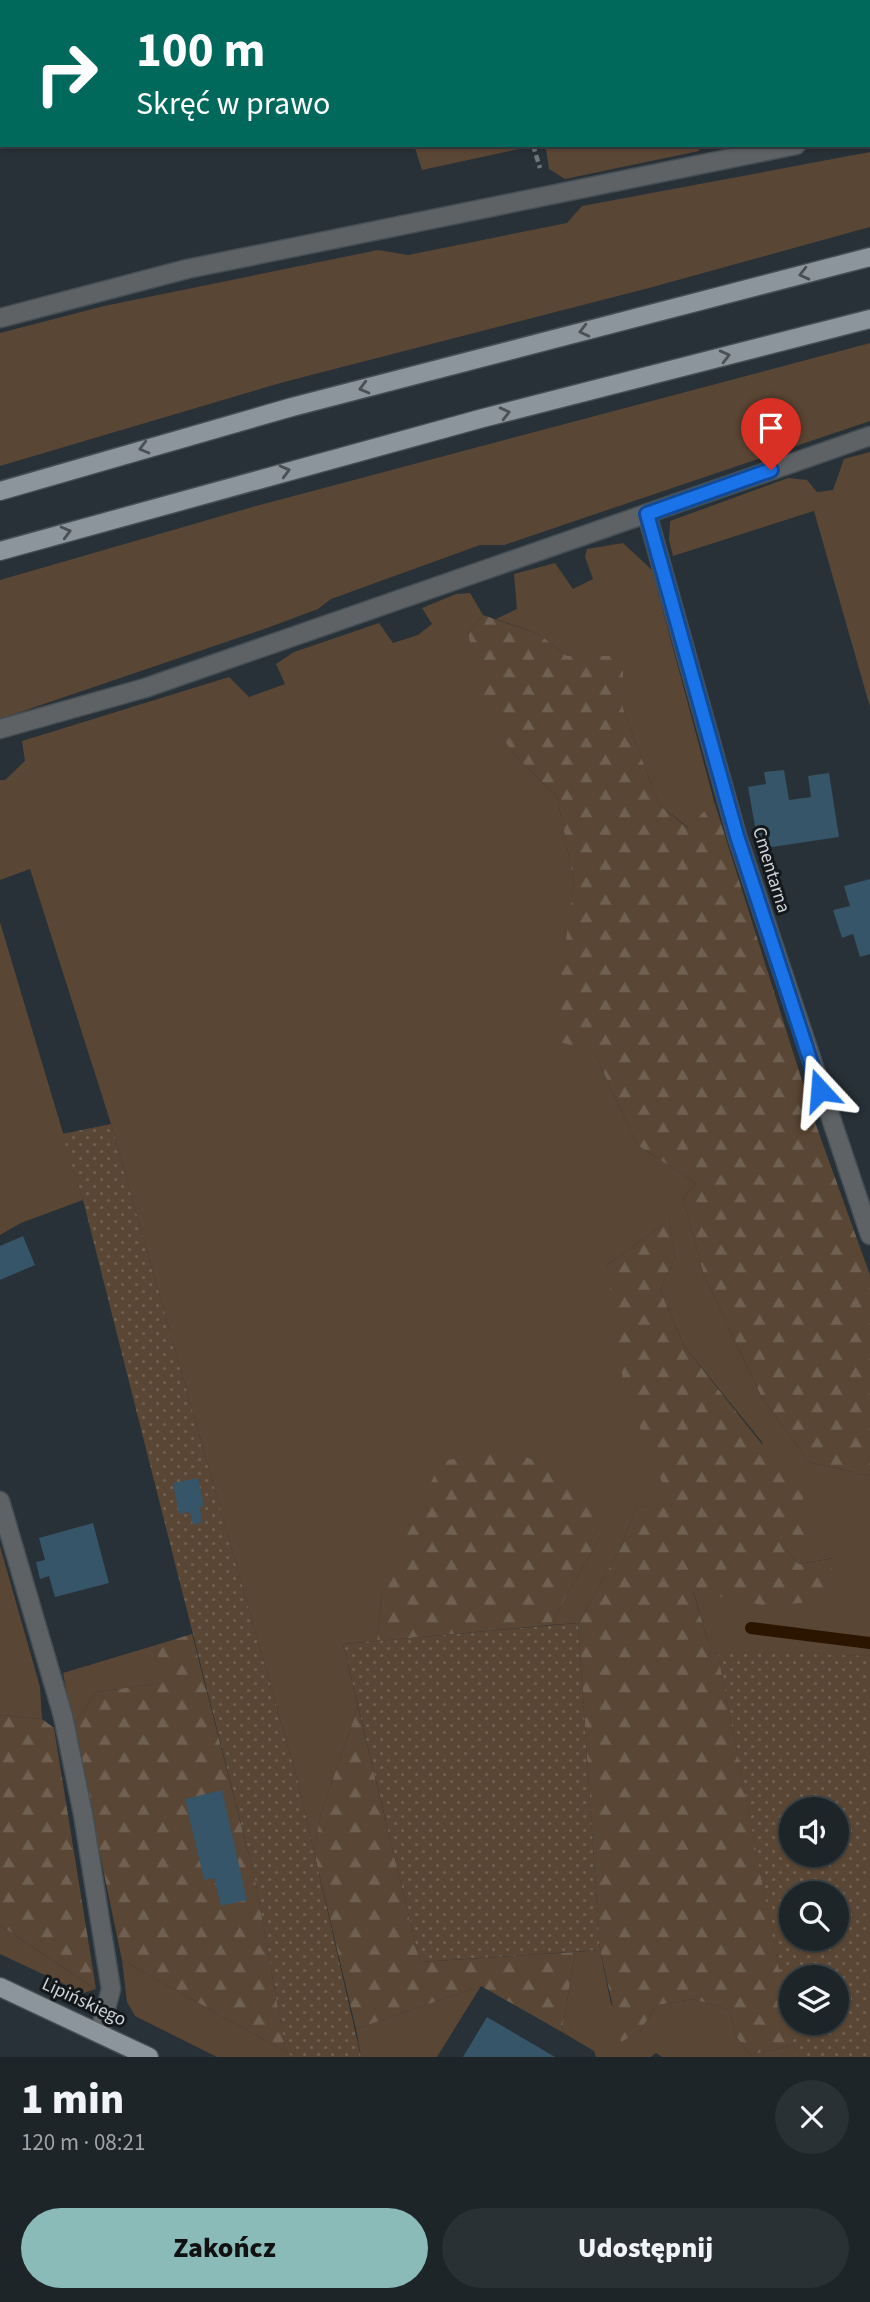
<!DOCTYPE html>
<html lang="pl">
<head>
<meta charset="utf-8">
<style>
  :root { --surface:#1d2529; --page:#2a3135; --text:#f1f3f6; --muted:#a0a5a8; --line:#3b4246; --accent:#8bbbb9 }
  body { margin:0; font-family:"Source Sans 3",sans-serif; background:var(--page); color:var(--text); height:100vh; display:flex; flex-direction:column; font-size:26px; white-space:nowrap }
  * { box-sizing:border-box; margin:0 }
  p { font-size:23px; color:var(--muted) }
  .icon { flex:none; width:38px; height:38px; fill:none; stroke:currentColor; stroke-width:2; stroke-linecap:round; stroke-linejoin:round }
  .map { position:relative; height:2057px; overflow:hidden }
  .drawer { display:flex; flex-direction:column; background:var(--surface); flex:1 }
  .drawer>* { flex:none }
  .hud { position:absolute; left:0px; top:0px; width:872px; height:147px; box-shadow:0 2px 5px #0004,0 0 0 2px var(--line); background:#00695c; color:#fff; overflow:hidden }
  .tools { position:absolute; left:779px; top:1797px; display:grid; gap:14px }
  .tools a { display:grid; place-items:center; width:70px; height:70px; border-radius:50%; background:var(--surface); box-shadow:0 2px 5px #0004,0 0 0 2px var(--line); font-size:35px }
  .pin { position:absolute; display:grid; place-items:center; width:60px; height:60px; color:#fff; margin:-72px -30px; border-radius:50% 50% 50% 0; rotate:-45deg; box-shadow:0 0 7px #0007 }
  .pin .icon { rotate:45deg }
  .me { position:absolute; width:77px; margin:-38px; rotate:341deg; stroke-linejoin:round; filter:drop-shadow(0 0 5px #0008) }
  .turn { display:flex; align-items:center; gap:24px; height:147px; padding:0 21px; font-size:32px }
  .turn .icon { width:91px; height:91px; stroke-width:2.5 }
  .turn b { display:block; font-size:49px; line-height:60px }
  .round { display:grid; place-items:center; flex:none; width:74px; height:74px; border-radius:37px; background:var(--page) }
  .summary { display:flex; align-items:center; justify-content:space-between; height:119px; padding:0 21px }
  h1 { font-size:42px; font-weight:800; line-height:52px }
  .cta { display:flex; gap:14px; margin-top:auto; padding:14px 21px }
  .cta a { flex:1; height:80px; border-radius:42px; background:var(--accent); color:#111; font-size:28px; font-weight:800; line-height:80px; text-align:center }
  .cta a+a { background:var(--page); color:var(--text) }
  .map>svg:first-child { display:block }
  .grass { fill:#5a4634 }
  .forest { fill:url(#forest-firs) }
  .garden { fill:url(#garden-dots); fill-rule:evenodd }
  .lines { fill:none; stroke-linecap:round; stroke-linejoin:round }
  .stream { stroke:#2b1501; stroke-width:12 }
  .building { fill:#365568 }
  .minor-casing { stroke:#454e54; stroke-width:21 }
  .major-casing { stroke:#454e54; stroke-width:21 }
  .path { stroke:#6e767b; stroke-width:4.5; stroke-dasharray:7 3.5; stroke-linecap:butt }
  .minor { stroke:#5e6265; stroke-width:18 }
  .major { stroke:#8b959b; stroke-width:18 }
  .oneway { stroke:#4a5055 }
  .route-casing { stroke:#114b97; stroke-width:18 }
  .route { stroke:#1a73e8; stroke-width:12 }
  .labels { text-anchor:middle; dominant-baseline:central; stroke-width:6; stroke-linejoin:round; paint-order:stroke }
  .street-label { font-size:19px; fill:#ced4d8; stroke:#14181b }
</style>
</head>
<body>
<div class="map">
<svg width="870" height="2057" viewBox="0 0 870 2057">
  <defs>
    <pattern id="forest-firs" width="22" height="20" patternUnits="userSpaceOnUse" patternTransform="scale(1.75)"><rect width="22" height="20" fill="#5a4634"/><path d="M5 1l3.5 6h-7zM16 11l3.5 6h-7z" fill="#706051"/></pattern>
    <pattern id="garden-dots" width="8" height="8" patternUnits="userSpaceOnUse" patternTransform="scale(1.75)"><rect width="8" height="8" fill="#5a4634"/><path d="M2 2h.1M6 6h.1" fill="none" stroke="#706051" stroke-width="1.8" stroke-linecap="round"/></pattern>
  </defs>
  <rect width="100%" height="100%" fill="#273137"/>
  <path class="grass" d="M414 145H518L519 149 422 170Z
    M565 145H701L699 151 565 179 549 169 546 149Z
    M870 152V227L649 288 284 382 0 466V333L104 306 378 250 408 255 567 223 582 206Z
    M870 343V421L504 545H480L331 599 318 609 267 628 0 719V580L256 506Z
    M870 452V707L814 511 673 556 669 540 670 521 788 478 807 480 817 492 833 490 844 459Z
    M623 543 652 570 714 801 689 828 659 805 623 708V656H567L539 634 496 619 517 609 514 574 555 563 573 589 593 579 585 557 587 549Z
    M470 593 483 615 468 633 513 754 557 796 574 883 565 955 595 1054 637 1145 696 1183 683 1198 704 1275 761 1396 809 1462 870 1476V1656L718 1654 708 1642 693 1590 767 1606 833 1558 799 1564 785 1549 762 1442 684 1346 660 1290 675 1258 669 1217 659 1228 607 1265 672 1508 637 1506 618 1553 578 1623 550 1625 600 1537 382 1589 377 1641 343 1644 358 1707 321 1813 314 1852 298 1782 111 1124 30 869 0 880V780H5L25 761 22 741 229 677 249 697 285 684 276 664 294 652 379 623 393 643 418 635 432 624 422 608 456 594Z
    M0 922 83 1200 21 1223 0 1235Z
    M0 1546 40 1687 42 1719 0 1715Z
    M156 1645 163 1683 96 1692 73 1726 63 1673Z
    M0 1925 96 1989 83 1993 0 1954Z
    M600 1950 611 2004 640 2031 657 2005 693 1999 729 2010 736 2036 750 2055 794 2045 796 2057H662L656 2053 651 2057H596L594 2051 562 2032 575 1952Z
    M122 1960 286 2052 293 2057H217L135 2016 127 2002Z
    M481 1986 437 2057H361L356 2029Z"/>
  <path class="forest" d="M483 615 539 634 567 656H623V708L659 805 688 828 714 801 816 1125 870 1275V1476L809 1462 761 1396 704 1275 683 1198 696 1183 637 1145 595 1054 552 1039 574 883 557 796 513 754 484 705 468 633Z
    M669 1216 675 1258 660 1290 684 1346 803 1496 806 1539 786 1550 799 1564 834 1558 824 1601 767 1606 693 1591 708 1642 718 1654 794 2045 750 2055 736 2036 729 2010 693 1999 657 2005 640 2031 621 2042 600 1950 578 1623 618 1553 637 1506 672 1507 624 1388 607 1265 659 1228Z
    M510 1450 567 1475 601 1504 600 1537 550 1625 377 1641 382 1589 441 1461Z
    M192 1634 255 1879 286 2052 122 1960 73 1726 96 1692 162 1683 156 1645Z
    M358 1707 420 1962 575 1952 562 2032 481 1986 356 2029 314 1852 321 1813Z
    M0 1715 42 1719 54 1728 96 1989 0 1925Z"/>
  <path class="garden" d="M111 1124 298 1782 361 2057H293L286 2052 255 1879 83 1200 62 1134Z
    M578 1623 600 1950 420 1962 343 1644Z
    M770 1653 870 1656V2057H796L718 1654ZM791 1810H836V1855H791ZM791 1894H836V1939H791ZM791 1978H836V2023H791Z"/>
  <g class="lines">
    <path class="stream" d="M751 1628 870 1643"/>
  </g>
  <path class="building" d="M784 770 789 800 811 797 808 776 829 773 839 837 759 849 748 787 766 784 764 772Z
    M870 879V954L860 957 853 934 842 938 833 910 850 906 844 886Z
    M23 1236 35 1265 0 1280V1246Z
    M198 1478 204 1506 200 1507 202 1522 193 1525 190 1512 179 1514 173 1483Z
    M93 1523 109 1583 55 1597 49 1576 40 1579 36 1562 45 1560 39 1538Z
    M222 1790 247 1900 221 1906 214 1878 204 1880 185 1799Z
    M487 2017 555 2057H463Z
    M798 2023H820L821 2027 800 2032Z"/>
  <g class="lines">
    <g class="minor-casing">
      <path id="minor" d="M0 318 187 269 796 145
        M647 514 737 836 870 1235
        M0 729 145 688 870 436
        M0 1501 63 1716 83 1814 111 1989 100 2032"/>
    </g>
    <g class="major-casing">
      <path id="major" d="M0 491 292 407 870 257
        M0 551 483 418 870 319
        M0 1987 149 2057"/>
    </g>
    <path class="path" d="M486 0V2
      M533 145 540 168"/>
    <use href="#minor" class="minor"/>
    <use href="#major" class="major"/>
  </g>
  <defs><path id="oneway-chevron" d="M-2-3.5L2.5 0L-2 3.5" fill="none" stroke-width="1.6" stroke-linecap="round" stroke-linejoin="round" transform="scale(1.75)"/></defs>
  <g class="oneway">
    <use href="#oneway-chevron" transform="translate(804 274) rotate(166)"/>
    <use href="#oneway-chevron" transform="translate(584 331) rotate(166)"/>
    <use href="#oneway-chevron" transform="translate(725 356) rotate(-14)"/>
    <use href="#oneway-chevron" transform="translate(364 388) rotate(165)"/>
    <use href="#oneway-chevron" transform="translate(505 413) rotate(-14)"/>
    <use href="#oneway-chevron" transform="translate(144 448) rotate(165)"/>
    <use href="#oneway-chevron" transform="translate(285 471) rotate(-15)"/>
    <use href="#oneway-chevron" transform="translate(66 532) rotate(-15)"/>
  </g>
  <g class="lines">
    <g class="route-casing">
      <path id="route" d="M771 470 647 514 737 836 820 1090"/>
    </g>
    <use href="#route" class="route"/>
  </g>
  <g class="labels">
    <g class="street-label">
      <text transform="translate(771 870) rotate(73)">Cmentarna</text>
      <text transform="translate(84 2002) rotate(25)">Lipińskiego</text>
    </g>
  </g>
</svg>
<div class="tools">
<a><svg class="icon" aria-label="sound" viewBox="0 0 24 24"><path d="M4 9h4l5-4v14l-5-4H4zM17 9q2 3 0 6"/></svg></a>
<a><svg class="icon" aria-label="search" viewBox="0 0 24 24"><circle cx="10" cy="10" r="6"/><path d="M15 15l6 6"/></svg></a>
<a><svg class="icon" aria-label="layers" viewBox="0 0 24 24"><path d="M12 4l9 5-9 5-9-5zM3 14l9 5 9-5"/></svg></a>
</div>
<div class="pin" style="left:771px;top:470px;background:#d93025"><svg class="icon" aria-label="arrive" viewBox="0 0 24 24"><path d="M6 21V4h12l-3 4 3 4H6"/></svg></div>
<svg class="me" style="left:820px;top:1090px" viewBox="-20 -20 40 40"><path d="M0-17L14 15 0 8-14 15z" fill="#1a73e8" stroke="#fff" stroke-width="4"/></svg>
<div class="hud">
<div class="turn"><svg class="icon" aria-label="right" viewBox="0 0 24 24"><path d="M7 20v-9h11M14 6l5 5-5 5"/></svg><div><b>100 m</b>Skręć w prawo</div></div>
</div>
</div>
<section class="drawer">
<div class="summary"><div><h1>1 min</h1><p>120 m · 08:21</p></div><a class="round"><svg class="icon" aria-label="close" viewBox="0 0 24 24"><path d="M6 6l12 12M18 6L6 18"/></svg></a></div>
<div class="cta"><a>Zakończ</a><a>Udostępnij</a></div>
</section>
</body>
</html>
